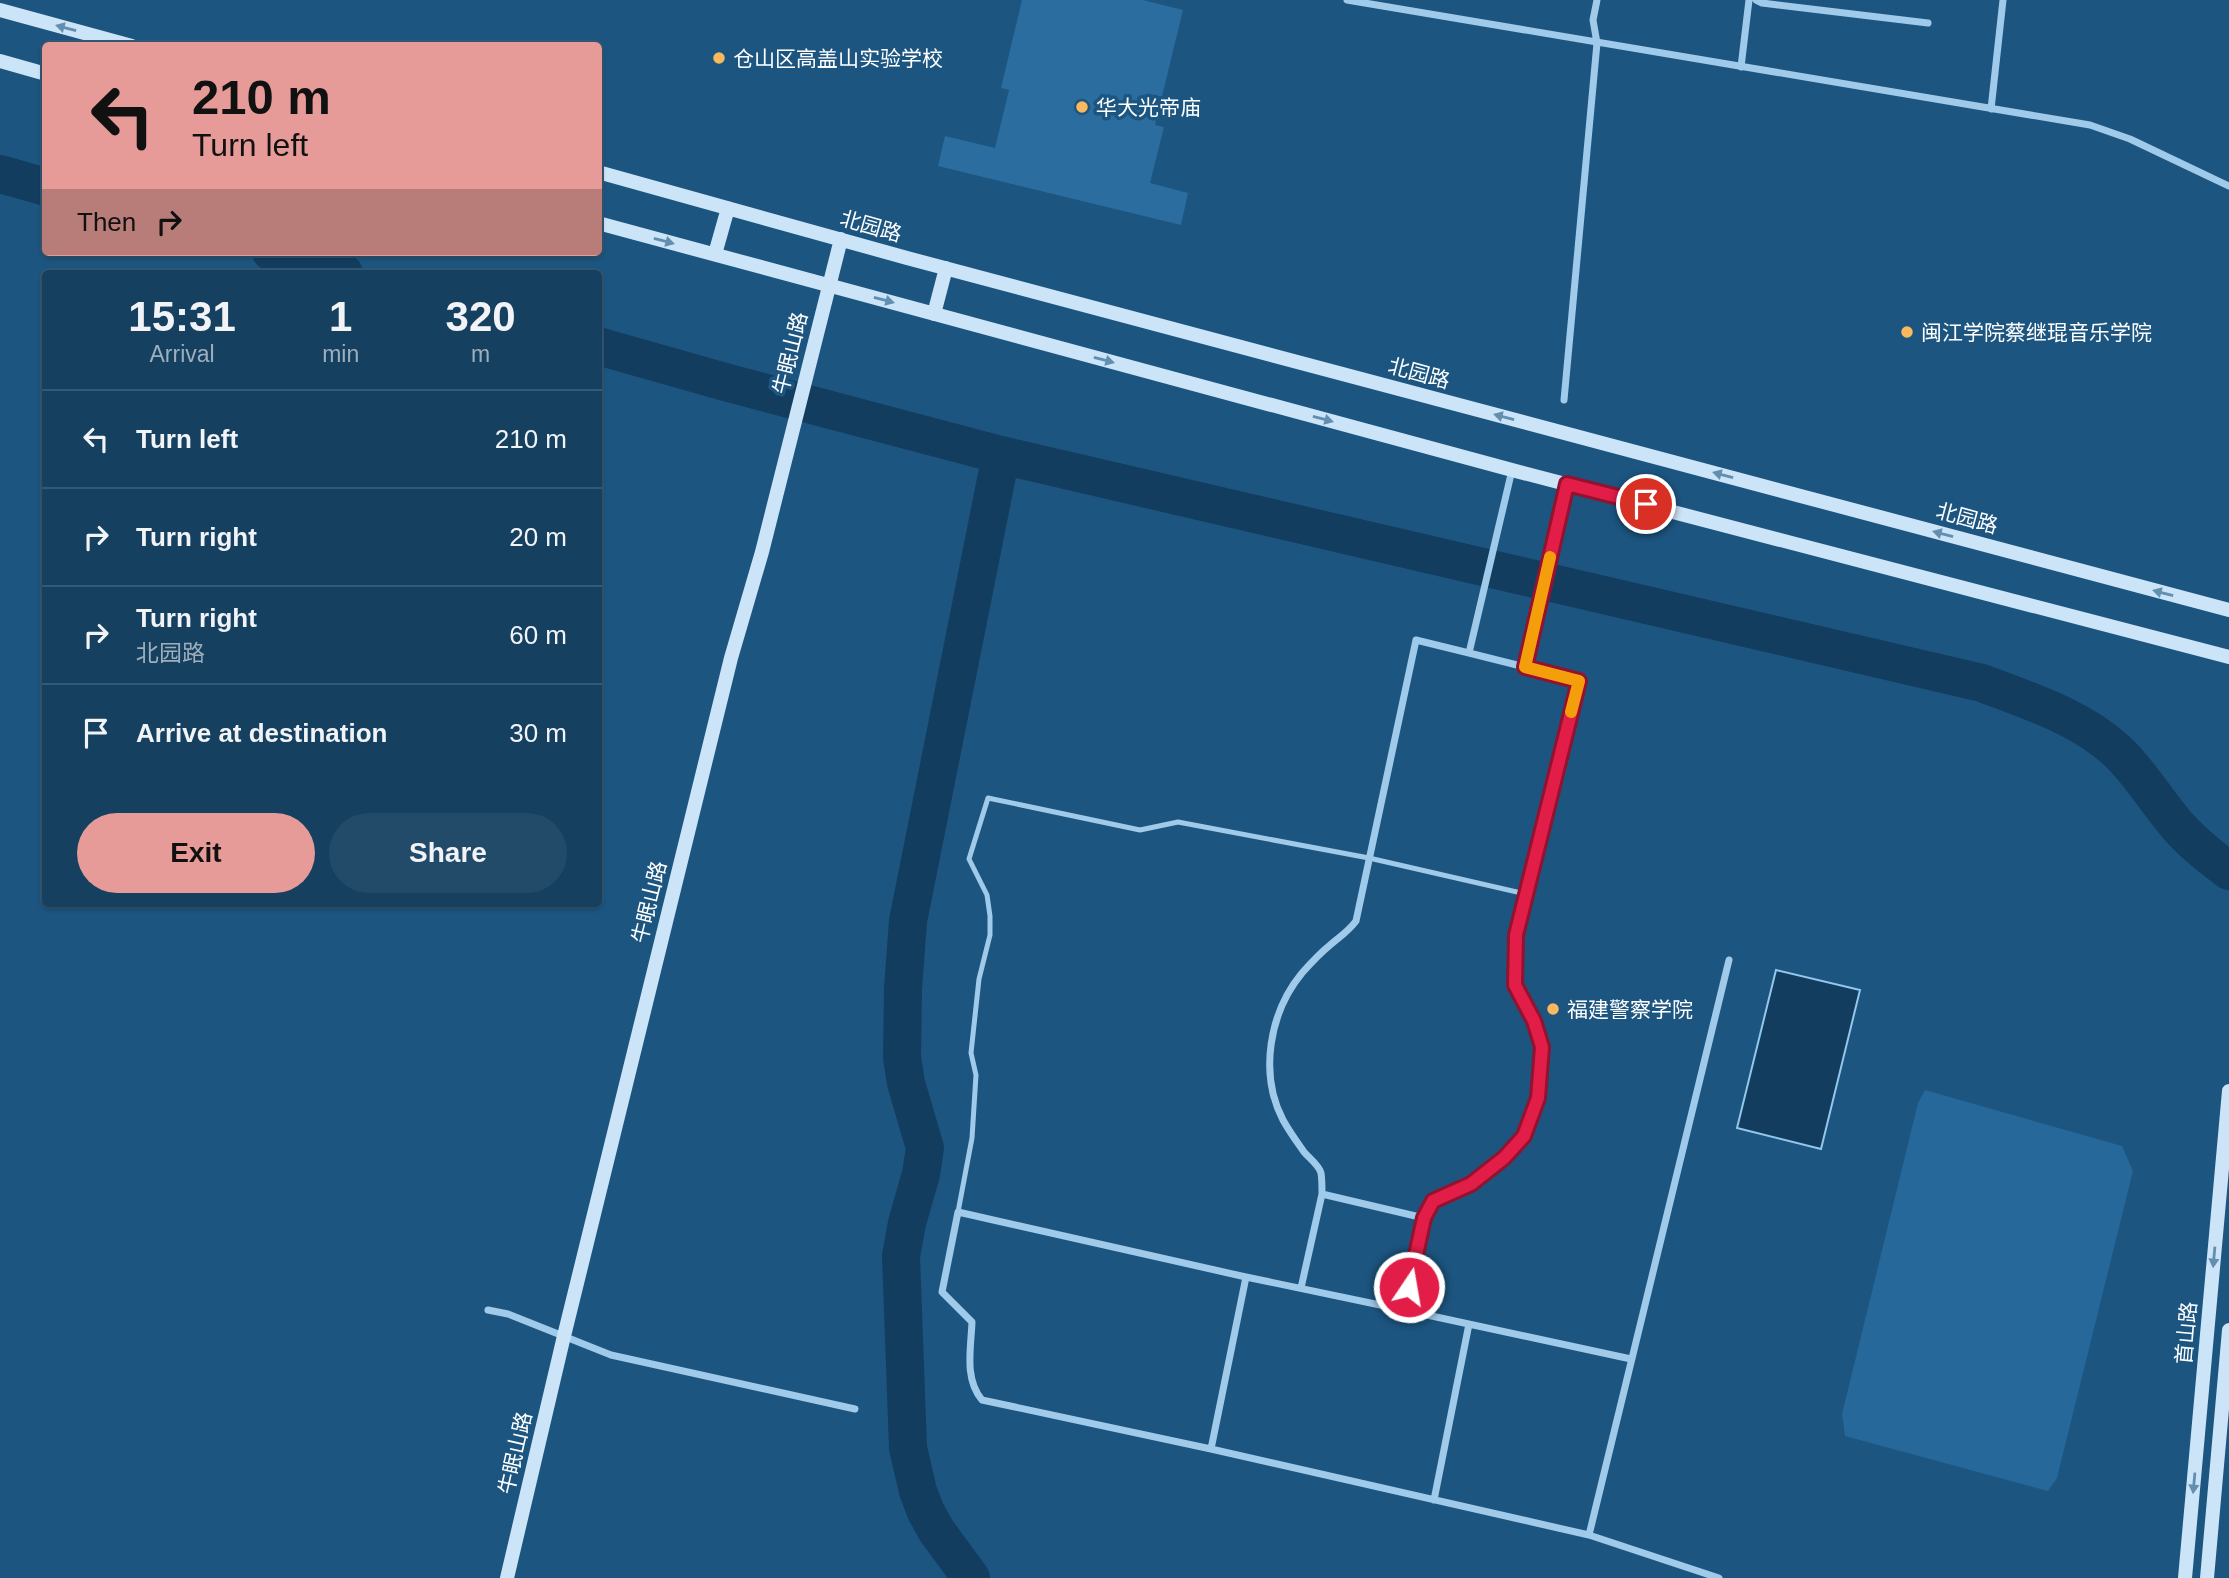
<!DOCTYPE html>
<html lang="en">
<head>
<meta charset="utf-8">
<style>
  :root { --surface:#154060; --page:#224b69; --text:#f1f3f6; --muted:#9dafbd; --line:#345975; --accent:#e69b98 }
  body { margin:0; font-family:Helvetica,"Noto Sans SC",sans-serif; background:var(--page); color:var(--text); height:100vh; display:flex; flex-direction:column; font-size:26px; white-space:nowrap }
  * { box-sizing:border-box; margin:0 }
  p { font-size:23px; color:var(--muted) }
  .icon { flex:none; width:38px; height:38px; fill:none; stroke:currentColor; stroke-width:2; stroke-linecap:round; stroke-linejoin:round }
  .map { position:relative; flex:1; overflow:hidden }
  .drawer { position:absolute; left:42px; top:270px; width:560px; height:637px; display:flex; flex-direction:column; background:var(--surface); border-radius:7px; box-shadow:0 2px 5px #0004,0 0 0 2px var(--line) }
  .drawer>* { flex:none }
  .hud { position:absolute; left:42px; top:42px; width:560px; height:214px; border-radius:7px; box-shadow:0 2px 5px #0004,0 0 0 2px var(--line); background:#e69b98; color:#111; overflow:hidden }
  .pin { position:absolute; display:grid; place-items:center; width:60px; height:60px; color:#fff; margin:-30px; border:4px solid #fff; border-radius:50%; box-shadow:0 2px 7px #0007 }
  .me { position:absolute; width:77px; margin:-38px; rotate:12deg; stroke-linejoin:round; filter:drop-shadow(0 0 5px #0008) }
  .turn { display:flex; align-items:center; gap:24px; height:147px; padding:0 35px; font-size:32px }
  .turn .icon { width:91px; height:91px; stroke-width:2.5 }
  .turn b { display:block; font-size:49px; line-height:60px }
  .then { display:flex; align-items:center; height:66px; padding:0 35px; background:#0003; gap:14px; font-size:26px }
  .eta { display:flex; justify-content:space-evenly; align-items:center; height:119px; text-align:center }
  .eta b { font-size:42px; font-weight:800; line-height:49px }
  .primary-button { display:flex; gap:14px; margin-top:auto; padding:14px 35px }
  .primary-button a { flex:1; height:80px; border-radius:42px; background:var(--accent); color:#111; font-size:28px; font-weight:800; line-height:80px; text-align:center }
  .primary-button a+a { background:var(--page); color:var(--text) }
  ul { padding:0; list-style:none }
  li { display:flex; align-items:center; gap:21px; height:98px; padding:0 35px; border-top:2px solid var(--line) }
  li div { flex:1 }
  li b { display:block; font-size:26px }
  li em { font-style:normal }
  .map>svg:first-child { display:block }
  .green { fill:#256899 }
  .water { fill:#133d5f; stroke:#93c7eb; stroke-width:2 }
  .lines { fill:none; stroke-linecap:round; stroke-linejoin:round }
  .river { stroke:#133d5f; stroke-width:38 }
  .building { fill:#2b6d9e }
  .lane { stroke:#a0cae9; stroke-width:5 }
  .street { stroke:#a0cae9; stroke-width:7 }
  .secondary { stroke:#cbe4f7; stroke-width:14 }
  .oneway { fill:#628eb0 }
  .route-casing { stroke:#92132f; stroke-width:18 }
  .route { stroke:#e11d48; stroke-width:12 }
  .slow { stroke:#f59e0b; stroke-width:12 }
  .poi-dot { fill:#fab95d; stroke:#1c5580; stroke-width:2.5 }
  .labels { text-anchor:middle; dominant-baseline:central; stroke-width:7; stroke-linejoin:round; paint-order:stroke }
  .poi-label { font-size:21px; fill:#fff; stroke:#1c5580; text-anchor:start }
  .street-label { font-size:21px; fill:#fff; stroke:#1c5580 }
</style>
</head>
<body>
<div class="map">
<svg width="2229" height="1578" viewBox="0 0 2229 1578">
  <rect width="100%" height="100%" fill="#1c5580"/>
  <path class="green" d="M1925 1090 2122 1146 2133 1171 2057 1478 2048 1491 1845 1436 1842 1414 1918 1103Z"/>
  <path class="water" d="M1776 970 1860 990 1821 1149 1737 1128Z"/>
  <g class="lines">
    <path class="river" d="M0 174 46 187
      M271 252 344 273
      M598 346 725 382 1001 455 1982 683C2029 701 2078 716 2116 750 2140 772 2156 801 2177 825 2192 843 2211 857 2229 871
      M971 1578 936 1530 926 1512 918 1491 908 1448 901 1256 907 1223 921 1174 925 1148 906 1083 902 1057 903 989 908 921 1001 455"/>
  </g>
  <path class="building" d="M1022 0H1143L1183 10 1155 125 1164 127 1150 183 1188 193 1181 225 938 166 945 136 995 148 1009 90 1001 88Z"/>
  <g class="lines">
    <path class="lane" d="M958 1212 972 1138 976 1075 971 1053 979 979 990 935V916L987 895 969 859 988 798 1140 830 1178 822 1369 858 1526 894"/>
    <path class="street" d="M1347 0 2090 125 2130 139 2229 186
      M1756 0 1762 3 1928 23
      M1741 67 1749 0
      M1991 109 2003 0
      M1564 400 1597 43 1593 20 1597 0
      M1567 484 1525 667 1579 681 1516 935 1515 985 1534 1021 1542 1047 1538 1098 1524 1136 1504 1158 1471 1184 1433 1201 1424 1218 1404 1310 1631 1359
      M1469 653 1525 667
      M1322 1194C1322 1187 1322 1179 1321 1173 1319 1165 1309 1158 1304 1152 1297 1142 1289 1131 1283 1120 1259 1074 1269 1013 1302 973 1310 964 1319 954 1329 946 1339 937 1348 932 1356 921L1416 640 1469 653 1512 470
      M1301 1288 1322 1194 1424 1218
      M488 1310 508 1314 611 1355 855 1409
      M1404 1310 1246 1277 958 1212 942 1292 972 1322C971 1348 964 1379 982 1400L1211 1449 1589 1535 1719 1578
      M1211 1449 1246 1277
      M1434 1500 1469 1324
      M1589 1535 1729 960"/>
    <path class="secondary" d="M0 10 132 46
      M0 61 46 74
      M598 172 907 258 2229 610
      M598 223 1512 470 2229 657
      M715 254 728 208
      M934 314 946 268
      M507 1578 564 1336 731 658 762 552 841 239
      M2185 1578 2229 1091
      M2207 1578 2229 1330"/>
  </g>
  <defs><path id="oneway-solid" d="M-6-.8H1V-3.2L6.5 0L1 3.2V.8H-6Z" transform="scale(1.75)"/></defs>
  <g class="oneway">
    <use href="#oneway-solid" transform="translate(66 28) rotate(-165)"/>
    <use href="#oneway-solid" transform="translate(664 241) rotate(15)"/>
    <use href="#oneway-solid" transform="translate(884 300) rotate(15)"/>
    <use href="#oneway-solid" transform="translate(1104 360) rotate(15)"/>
    <use href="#oneway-solid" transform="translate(1504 417) rotate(-165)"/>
    <use href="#oneway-solid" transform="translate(1323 419) rotate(15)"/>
    <use href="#oneway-solid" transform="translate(1723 475) rotate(-165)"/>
    <use href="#oneway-solid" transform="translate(1943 534) rotate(-165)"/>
    <use href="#oneway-solid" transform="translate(2163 593) rotate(-165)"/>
    <use href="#oneway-solid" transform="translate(2214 1257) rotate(95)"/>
    <use href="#oneway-solid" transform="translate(2194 1483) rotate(95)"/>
  </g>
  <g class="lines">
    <g class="route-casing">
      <path id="route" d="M1409 1287 1424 1218 1433 1201 1471 1184 1504 1158 1524 1136 1538 1098 1542 1047 1534 1021 1515 985 1516 935 1579 681 1525 667 1567 484 1646 504"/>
    </g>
    <use href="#route" class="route"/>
    <path class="slow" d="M1550 557 1525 667 1579 681 1571 712"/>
  </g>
  <g class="poi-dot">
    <circle cx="719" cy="58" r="7"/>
    <circle cx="1082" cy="107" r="7"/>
    <circle cx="1907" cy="332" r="7"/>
    <circle cx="1553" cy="1009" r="7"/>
  </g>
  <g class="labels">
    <g class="poi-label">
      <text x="733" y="58">仓山区高盖山实验学校</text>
      <text x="1096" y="107">华大光帝庙</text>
      <text x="1921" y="332">闽江学院蔡继琨音乐学院</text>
      <text x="1567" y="1009">福建警察学院</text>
    </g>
    <g class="street-label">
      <text transform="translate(871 226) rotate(16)">北园路</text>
      <text transform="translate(790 353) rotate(-76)">牛眠山路</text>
      <text transform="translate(1419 373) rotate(15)">北园路</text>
      <text transform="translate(1967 518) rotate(15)">北园路</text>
      <text transform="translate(649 902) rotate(-76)">牛眠山路</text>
      <text transform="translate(2186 1333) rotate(-85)">首山路</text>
      <text transform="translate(515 1453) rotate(-77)">牛眠山路</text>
    </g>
  </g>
</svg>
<div class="pin" style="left:1646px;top:504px;background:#d93025"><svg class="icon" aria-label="arrive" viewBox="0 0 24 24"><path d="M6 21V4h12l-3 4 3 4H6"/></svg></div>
<svg class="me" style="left:1409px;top:1287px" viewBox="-20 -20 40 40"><circle r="17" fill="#e11d48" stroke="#fff" stroke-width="3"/><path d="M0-11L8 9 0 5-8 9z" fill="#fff"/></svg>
<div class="hud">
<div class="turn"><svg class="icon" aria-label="left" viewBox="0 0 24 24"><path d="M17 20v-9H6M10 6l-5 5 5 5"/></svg><div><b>210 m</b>Turn left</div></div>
<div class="then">Then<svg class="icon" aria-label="right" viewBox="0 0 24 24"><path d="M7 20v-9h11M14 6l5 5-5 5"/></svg></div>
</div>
<section class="drawer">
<div class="eta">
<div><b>15:31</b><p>Arrival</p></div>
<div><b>1</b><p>min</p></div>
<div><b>320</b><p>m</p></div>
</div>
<ul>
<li><svg class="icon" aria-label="left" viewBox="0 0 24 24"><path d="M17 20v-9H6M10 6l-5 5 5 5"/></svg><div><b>Turn left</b></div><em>210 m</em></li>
<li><svg class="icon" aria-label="right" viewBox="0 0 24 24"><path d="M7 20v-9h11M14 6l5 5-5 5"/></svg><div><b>Turn right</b></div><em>20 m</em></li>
<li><svg class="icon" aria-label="right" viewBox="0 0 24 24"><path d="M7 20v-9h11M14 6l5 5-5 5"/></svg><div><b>Turn right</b><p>北园路</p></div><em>60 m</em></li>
<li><svg class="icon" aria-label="arrive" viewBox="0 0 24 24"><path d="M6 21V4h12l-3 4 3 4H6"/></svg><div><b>Arrive at destination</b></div><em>30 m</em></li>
</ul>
<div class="primary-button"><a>Exit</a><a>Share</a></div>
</section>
</div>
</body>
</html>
